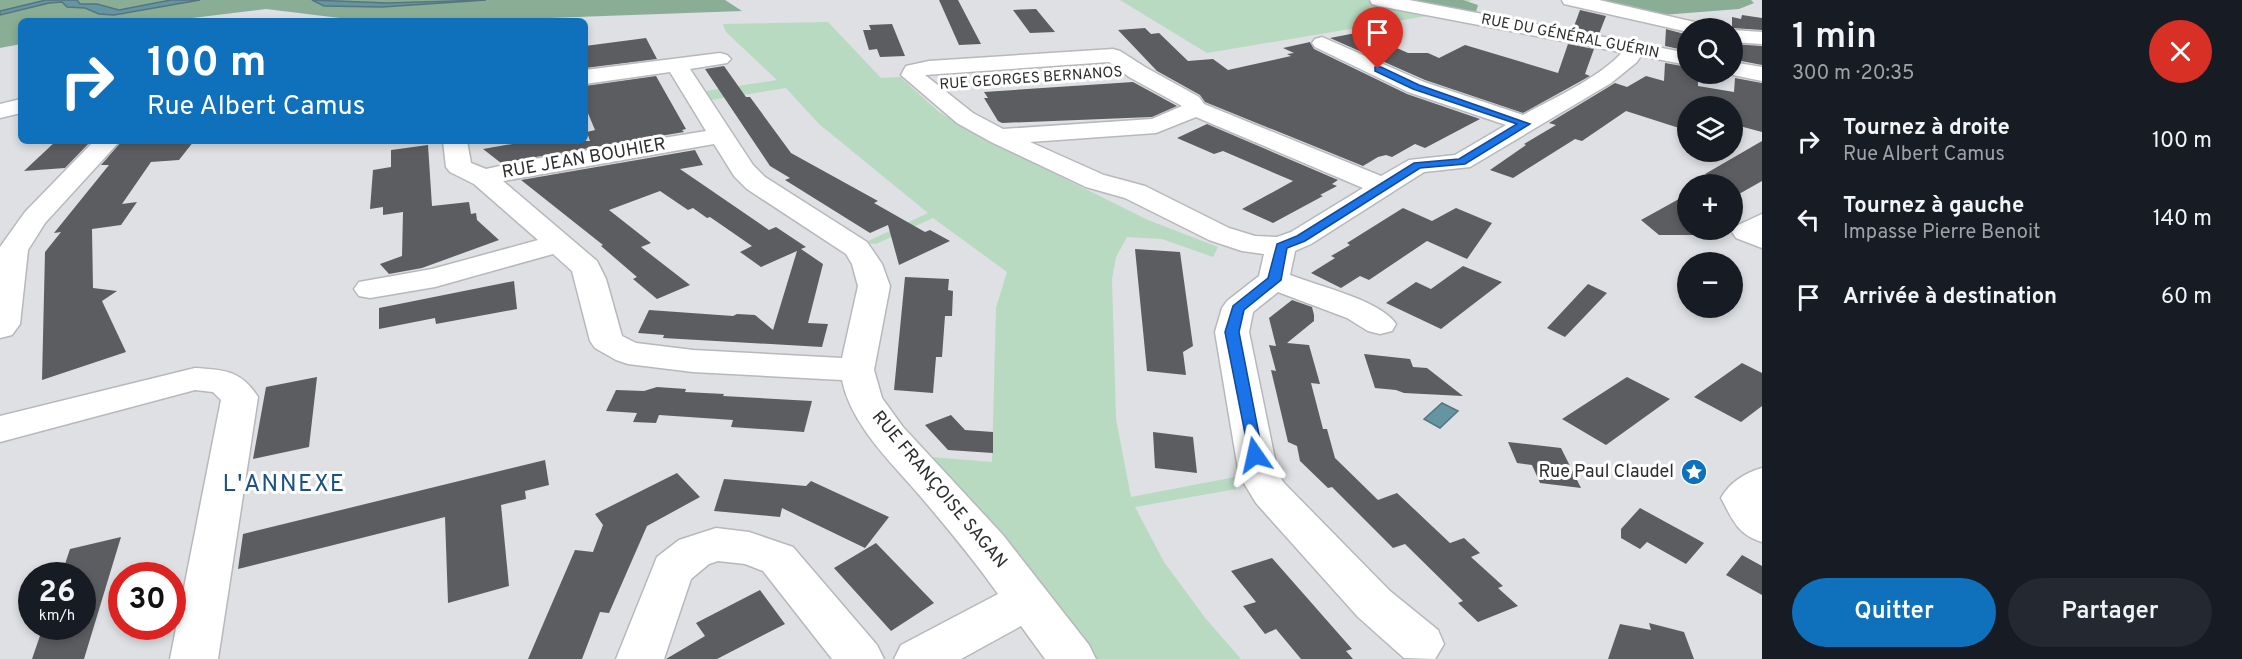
<!DOCTYPE html>
<html lang="fr">
<head>
<meta charset="utf-8">
<style>
  :root { --surface:#171b24; --page:#242831; --text:#f1f3f6; --muted:#9ea1a6; --accent:#0f70bc }
  body { margin:0; font-family:Overpass,sans-serif; background:var(--page); color:var(--text); height:100vh; display:flex; flex-direction:column; font-size:22px; white-space:nowrap }
  * { box-sizing:border-box; margin:0 }
  p { font-size:20px; color:var(--muted) }
  .icon { flex:none; width:33px; height:33px; fill:none; stroke:currentColor; stroke-width:2; stroke-linecap:round; stroke-linejoin:round }
  .map { position:relative; flex:1; overflow:hidden }
  .sheet { display:flex; flex-direction:column; background:var(--surface); width:480px }
  .sheet>* { flex:none }
  .top-card { position:absolute; left:18px; top:18px; width:570px; height:126px; border-radius:9px; box-shadow:0 3px 9px #0003; background:#0f70bc; color:#fff; overflow:hidden }
  .buttons { position:absolute; left:1677px; top:18px; display:grid; gap:12px }
  .buttons a { display:grid; place-items:center; width:66px; height:66px; border-radius:50%; background:var(--surface); box-shadow:0 3px 9px #0003; font-size:30px }
  .speed { position:absolute; left:18px; top:562px; display:flex; gap:12px; font-size:30px; font-weight:700; text-align:center }
  .speed>* { display:grid; place-content:center; width:78px; height:78px; border-radius:50%; background:var(--surface); box-shadow:0 3px 9px #0003; line-height:1 }
  .speed small { font-size:15px; font-weight:400 }
  .speed .limit { border:9px solid #d22; background:#fff; color:#111 }
  .pin { position:absolute; display:grid; place-items:center; width:51px; height:51px; color:#fff; margin:-62px -26px; border-radius:50% 50% 50% 0; rotate:-45deg; box-shadow:0 0 6px #0007 }
  .pin .icon { rotate:45deg }
  .me { position:absolute; width:66px; margin:-33px; rotate:349deg; stroke-linejoin:round; filter:drop-shadow(0 0 4px #0008) }
  .turn { display:flex; align-items:center; gap:21px; height:126px; padding:0 30px; font-size:27px }
  .turn .icon { width:78px; height:78px; stroke-width:2.5 }
  .turn b { display:block; font-size:42px; line-height:51px }
  .round { display:grid; place-items:center; flex:none; width:63px; height:63px; border-radius:32px; background:var(--page) }
  .headline { display:flex; align-items:center; justify-content:space-between; height:102px; padding:0 30px }
  h1 { font-size:36px; font-weight:600; line-height:45px }
  .cta { display:flex; gap:12px; margin-top:auto; padding:12px 30px }
  .cta a { flex:1; height:69px; border-radius:36px; background:var(--accent); color:#fff; font-size:24px; font-weight:600; line-height:69px; text-align:center }
  .cta a+a { background:var(--page); color:var(--text) }
  ul { padding:0; list-style:none }
  li { display:flex; align-items:center; gap:18px; height:78px; padding:0 30px }
  li div { flex:1 }
  li b { display:block; font-size:22px }
  li em { font-style:normal }
  main { display:flex; flex:1; min-height:0 }
  .map>svg:first-child { display:block }
  .green { fill:#b7dac1 }
  .forest { fill:#89ae95 }
  .water { fill:#6695a2; stroke:#557680; stroke-width:1.5 }
  .building { fill:#5c5d60 }
  .lines { fill:none; stroke-linecap:round; stroke-linejoin:round }
  .minor-casing { stroke:#b7b8bb; stroke-width:3 }
  .major-casing { stroke:#b7b8bb; stroke-width:3 }
  .minor { fill:#fff; fill-rule:evenodd }
  .major { fill:#fff; fill-rule:evenodd }
  .route { fill:#1a73e8; stroke:#114b97; stroke-width:1.5 }
  .labels { text-anchor:middle; dominant-baseline:central; stroke-width:6; stroke-linejoin:round; paint-order:stroke }
  .far-street-label { font-size:15px; fill:#2e2e2f; stroke:#fff }
  .street-label { font-size:18px; fill:#2e2e2f; stroke:#fff }
  .poi-label { font-size:18px; fill:#2e2e2f; stroke:#fff; text-anchor:end }
  .near-neighbourhood-label { font-size:24px; letter-spacing:1.5px; fill:#1b5284; stroke:#fff }
</style>
</head>
<body>
<main>
<div class="map">
<svg width="1762" height="659" viewBox="0 0 1762 659">
  <rect width="100%" height="100%" fill="#dee0e3"/>
  <path class="green" d="M1120 0H1472L1427 16 1207 53Z
    M828 22 881 78 900 77 939 112 973 133 1148 220 1218 247 1213 257 1162 239 1127 237 1116 257 1112 279 1116 419 1131 497 1235 477 1236 489 1135 507 1164 562 1206 619 1241 659H1093L931 457 992 462 996 308 1007 272 933 218 876 244 864 243 928 213 819 124 786 88 711 100 706 91 777 80 726 32 723 24Z"/>
  <path class="forest" d="M0 0H725L742 11 467 21 356 20 266 9 167 21H21V44L0 48Z
    M1412 0H1463L1478 5 1476 12Z
    M1585 0H1751L1754 3 1739 9 1662 15Z"/>
  <path class="water" d="M46 0H77L80 4H97L119 10 171 0H200L114 15 99 14 85 8 67 7 62 2 49 3 0 15V11Z
    M312 0 387 3 486 0 382 7 324 6Z
    M1442 403 1458 411 1440 428 1424 419Z"/>
  <path class="building" d="M939 0H958L981 44 959 45Z
    M1036 9 1055 32 1030 33 1013 10Z
    M1580 10 1606 16 1599 34 1573 29Z
    M1742 15 1762 18V30L1732 28V17L1741 19Z
    M892 24 905 56 880 57 877 49 869 50 863 30H871L869 25Z
    M1145 28 1151 34 1159 33 1188 61 1213 59 1228 70 1291 56 1287 54 1294 53 1283 48 1310 42 1314 49 1407 94 1480 119 1425 148 1415 144 1392 157 1386 155 1378 157 1363 166 1205 102 1200 95 1157 71 1118 30Z
    M1666 29 1688 35V51L1665 46Z
    M1361 32 1408 53H1428L1439 58 1465 45 1558 73 1568 44 1594 49 1585 74 1590 76 1523 113 1425 80 1330 38Z
    M646 38 657 59 585 68V46Z
    M1732 44 1762 46V65L1736 60V52H1732Z
    M1665 63 1688 67V74H1698V86L1734 92 1735 78 1762 83V132L1732 124V106H1688V121L1679 128 1626 111 1582 141 1575 139 1513 178 1490 170 1526 145 1524 144 1556 125 1549 123 1615 83 1627 87 1646 76 1664 81Z
    M724 66 746 97H750L791 153 878 201 874 203 925 232 930 230 950 241 899 265 888 225 870 233 785 180 790 178 770 166 705 69Z
    M656 76 686 129 682 130 684 132 501 163 483 149 518 143V141H590L587 132 595 130 585 106V86Z
    M1133 82 1177 106 1152 117 1002 123 998 121 984 98H988L984 92Z
    M1207 124 1338 180 1332 184 1337 186 1320 195 1323 196 1273 223 1242 209 1293 181 1223 151 1214 154 1177 138Z
    M56 141H91L65 168 24 171Z
    M122 141H194L179 160 151 162 122 204 137 202 121 225 92 229 93 288 117 291 102 301 126 352 42 380 45 252 61 232 54 233 109 165H101Z
    M1762 141V181L1732 198V184L1705 174Z
    M428 145 432 206 469 202 471 214 476 213 477 220 499 240 422 268 389 274 380 264 402 256 403 212 383 215V207L370 209 373 170 391 167V150Z
    M695 150 703 165 680 169 769 230 776 227 806 247 801 249 823 264 808 323 828 324 822 347 663 338 664 335 638 333 649 310 733 316 737 314 755 315 773 330 797 251 761 267 740 252 752 246 710 217 707 218 693 208 688 210 660 191 609 210 651 243 641 247 690 285 657 299 633 279 637 277 601 246 603 245 521 180Z
    M1688 194V230H1704L1716 235H1659L1641 220Z
    M1403 208 1432 221 1456 208 1492 223 1467 259 1427 241 1369 280 1360 276 1341 288 1311 273 1335 258 1331 256 1350 245 1347 243Z
    M1135 249 1180 252 1193 346 1183 352 1186 375 1147 371Z
    M1463 266 1502 282 1441 329 1386 303 1416 282 1431 289Z
    M905 277 949 279 948 290 953 291 952 316H945L942 357H936L933 393 894 390Z
    M514 281 517 309 436 324 435 318 379 329V308Z
    M1588 284 1607 293 1565 337 1547 328Z
    M1292 300 1312 307 1314 315V321L1287 343 1309 345 1320 384 1311 383 1323 429H1327L1335 458 1378 500 1397 493 1450 543 1464 538 1480 553 1471 557 1503 586 1498 588 1518 606 1478 622 1458 603 1463 601 1405 544 1393 548 1332 487 1328 488 1300 461 1297 446 1288 442 1271 370 1276 371 1269 345 1276 346 1269 318Z
    M1364 354 1410 359 1413 367 1427 368 1463 396 1404 393 1396 390 1375 388Z
    M1742 363 1762 373V406L1741 422 1694 397Z
    M317 377 309 447 253 459 266 387Z
    M1627 377 1670 399 1606 445 1562 419Z
    M657 387 686 389 685 392 724 394 723 396 812 401 804 432 731 427 733 420 659 415 656 423 633 422 637 413 606 411 616 390 644 391Z
    M951 415 965 430 993 432V453L948 450 925 425Z
    M1153 432 1193 437 1197 473 1155 468Z
    M1508 442 1561 448 1581 488 1540 483 1532 465 1517 463Z
    M545 460 549 485 525 491 526 499 501 505 509 586 448 603 445 517 238 569 243 534Z
    M677 473 700 497 647 526 609 613 600 612 582 659H528L575 550 593 552 603 525 595 514Z
    M724 479 806 486 811 481 889 517 865 548 782 508 780 517 714 511Z
    M1640 508 1704 543 1686 564 1647 542 1640 549 1621 538V529Z
    M121 537 84 659H32L43 627H82V576H61L70 549Z
    M876 543 934 603 891 631 834 568Z
    M1742 555 1762 566V595L1726 575Z
    M1272 558 1352 649 1346 651 1353 659H1301L1276 629 1265 634 1243 606 1256 602 1231 571Z
    M760 590 785 624 717 659H666L705 636 696 623Z
    M1649 623 1684 632 1694 659H1608L1620 624 1651 630Z"/>
  <g class="lines">
    <g class="minor-casing">
      <path id="minor" d="M1562 0H1599L1703 24 1706 28H1688V32L1564 4Z
        M1732 30 1762 32V44L1732 42Z
        M1322 37 1424 82 1523 115C1555 97 1607 75 1628 45L1635 43 1642 45 1645 49 1637 62 1611 83 1470 167 1424 172 1311 244 1295 251 1290 275C1318 286 1380 300 1396 324L1392 331 1380 334 1368 331 1347 318 1278 292 1253 312 1249 332 1278 474 1284 483 1390 591 1438 630 1444 644 1435 659 1404 658 1358 617 1256 503 1239 475 1215 332 1222 308 1227 301 1259 276 1264 254 1242 251 1209 240 1125 198 1086 187 991 142 957 123 901 75 906 66 929 61 1113 49 1120 51 1145 67 1199 97 1204 104 1381 176 1409 160 1455 155 1506 125 1408 92 1315 47 1312 43 1315 39ZM1109 62 1129 77 1182 106 1152 119 1003 129 973 113 925 75ZM1196 117 1363 188 1291 232 1277 237 1255 236 1229 228 1145 186 1104 175 1030 142 1156 133Z
        M720 53 727 55 731 59 727 63 690 69 753 165 765 177 867 242 882 264 890 286 874 370 882 398 903 427 1003 535 1089 645 1096 659H1045L1021 626 961 659H894L901 645 998 594C974 560 948 529 921 497 891 462 851 425 842 380L693 372 628 364 616 360 595 348 590 341 572 271 553 254 435 287 370 298 359 296 354 289 359 282 432 269 538 240 474 184 450 172 446 167 443 141H467L471 163 486 169 522 161 706 131 670 72 585 84V70ZM714 144 734 176 747 189 846 254 852 264 858 286 842 358 693 350 636 343 622 336 606 279 597 261 503 181Z
        M21 99V113L0 118V104Z
        M94 141H120L45 223 28 250 20 324 12 335 0 338V247L25 212Z
        M1762 214V248L1736 238 1732 232 1736 226Z
        M195 368C224 370 241 370 258 397L218 659H170L221 400 213 392 195 390 0 442V416Z
        M1762 468V542C1737 534 1733 520 1721 498 1730 482 1745 473 1762 468Z
        M716 528 749 532 793 547 877 645 884 659H832L763 571 745 564 718 561 709 564 691 579 664 659H616L657 557 679 540Z"/>
    </g>
    <g class="major-casing">
      <path id="major" d="M1370 0H1409L1688 53V65L1379 6 1372 4Z
        M1732 62 1762 67V81L1728 74H1732Z"/>
    </g>
    <use href="#minor" class="minor"/>
    <use href="#major" class="major"/>
  </g>
  <path class="route" d="M1375 67H1381L1419 85 1530 124 1465 164 1420 168 1305 241 1287 248 1281 280 1244 310 1239 332 1263 455 1261 459H1250L1225 332 1233 306 1268 278 1277 244 1297 236 1414 163 1459 159 1517 124 1413 89 1375 71Z"/>
  <defs>
    <g id="sight-disc" transform="scale(1.35)"><circle r="9.5" fill="#0f70bc" stroke="#fff"/><path d="M0-6L1.8-2.2L6-1.7L2.9 1.2L3.7 5.4L0 3.3L-3.7 5.4L-2.9 1.2L-6-1.7L-1.8-2.2Z" fill="#fff"/></g>
  </defs>
  <g fill-rule="evenodd">
    <use href="#sight-disc" x="1694" y="472"/>
  </g>
  <g class="labels">
    <g class="far-street-label">
      <text transform="translate(1570 37) rotate(11)">RUE DU GÉNÉRAL GUÉRIN</text>
      <text transform="translate(1031 79) rotate(-4)">RUE GEORGES BERNANOS</text>
    </g>
    <g class="street-label">
      <text transform="translate(584 159) rotate(-10)">RUE JEAN BOUHIER</text>
      <text transform="translate(939 490) rotate(50)">RUE FRANÇOISE SAGAN</text>
    </g>
    <g class="poi-label">
      <text x="1674" y="472">Rue Paul Claudel</text>
    </g>
    <g class="near-neighbourhood-label">
      <text x="284" y="485">L'ANNEXE</text>
    </g>
  </g>
</svg>
<div class="buttons">
<a><svg class="icon" aria-label="search" viewBox="0 0 24 24"><circle cx="10" cy="10" r="6"/><path d="M15 15l6 6"/></svg></a>
<a><svg class="icon" aria-label="layers" viewBox="0 0 24 24"><path d="M12 4l9 5-9 5-9-5zM3 14l9 5 9-5"/></svg></a>
<a>+</a>
<a>−</a>
</div>
<div class="speed"><div>26<small>km/h</small></div><div class="limit">30</div></div>
<div class="pin" style="left:1378px;top:69px;background:#d93025"><svg class="icon" aria-label="arrive" viewBox="0 0 24 24"><path d="M6 21V4h12l-3 4 3 4H6"/></svg></div>
<svg class="me" style="left:1255px;top:455px" viewBox="-20 -20 40 40"><path d="M0-17L14 15 0 8-14 15z" fill="#1a73e8" stroke="#fff" stroke-width="4"/></svg>
<div class="top-card">
<div class="turn"><svg class="icon" aria-label="right" viewBox="0 0 24 24"><path d="M7 20v-9h11M14 6l5 5-5 5"/></svg><div><b>100 m</b>Rue Albert Camus</div></div>
</div>
</div>
<section class="sheet">
<div class="headline"><div><h1>1 min</h1><p>300 m · 20:35</p></div><a class="round" style="background:#d93025;color:#fff"><svg class="icon" aria-label="close" viewBox="0 0 24 24"><path d="M6 6l12 12M18 6L6 18"/></svg></a></div>
<ul>
<li><svg class="icon" aria-label="right" viewBox="0 0 24 24"><path d="M7 20v-9h11M14 6l5 5-5 5"/></svg><div><b>Tournez à droite</b><p>Rue Albert Camus</p></div><em>100 m</em></li>
<li><svg class="icon" aria-label="left" viewBox="0 0 24 24"><path d="M17 20v-9H6M10 6l-5 5 5 5"/></svg><div><b>Tournez à gauche</b><p>Impasse Pierre Benoit</p></div><em>140 m</em></li>
<li><svg class="icon" aria-label="arrive" viewBox="0 0 24 24"><path d="M6 21V4h12l-3 4 3 4H6"/></svg><div><b>Arrivée à destination</b></div><em>60 m</em></li>
</ul>
<div class="cta"><a>Quitter</a><a>Partager</a></div>
</section>
</main>
</body>
</html>
